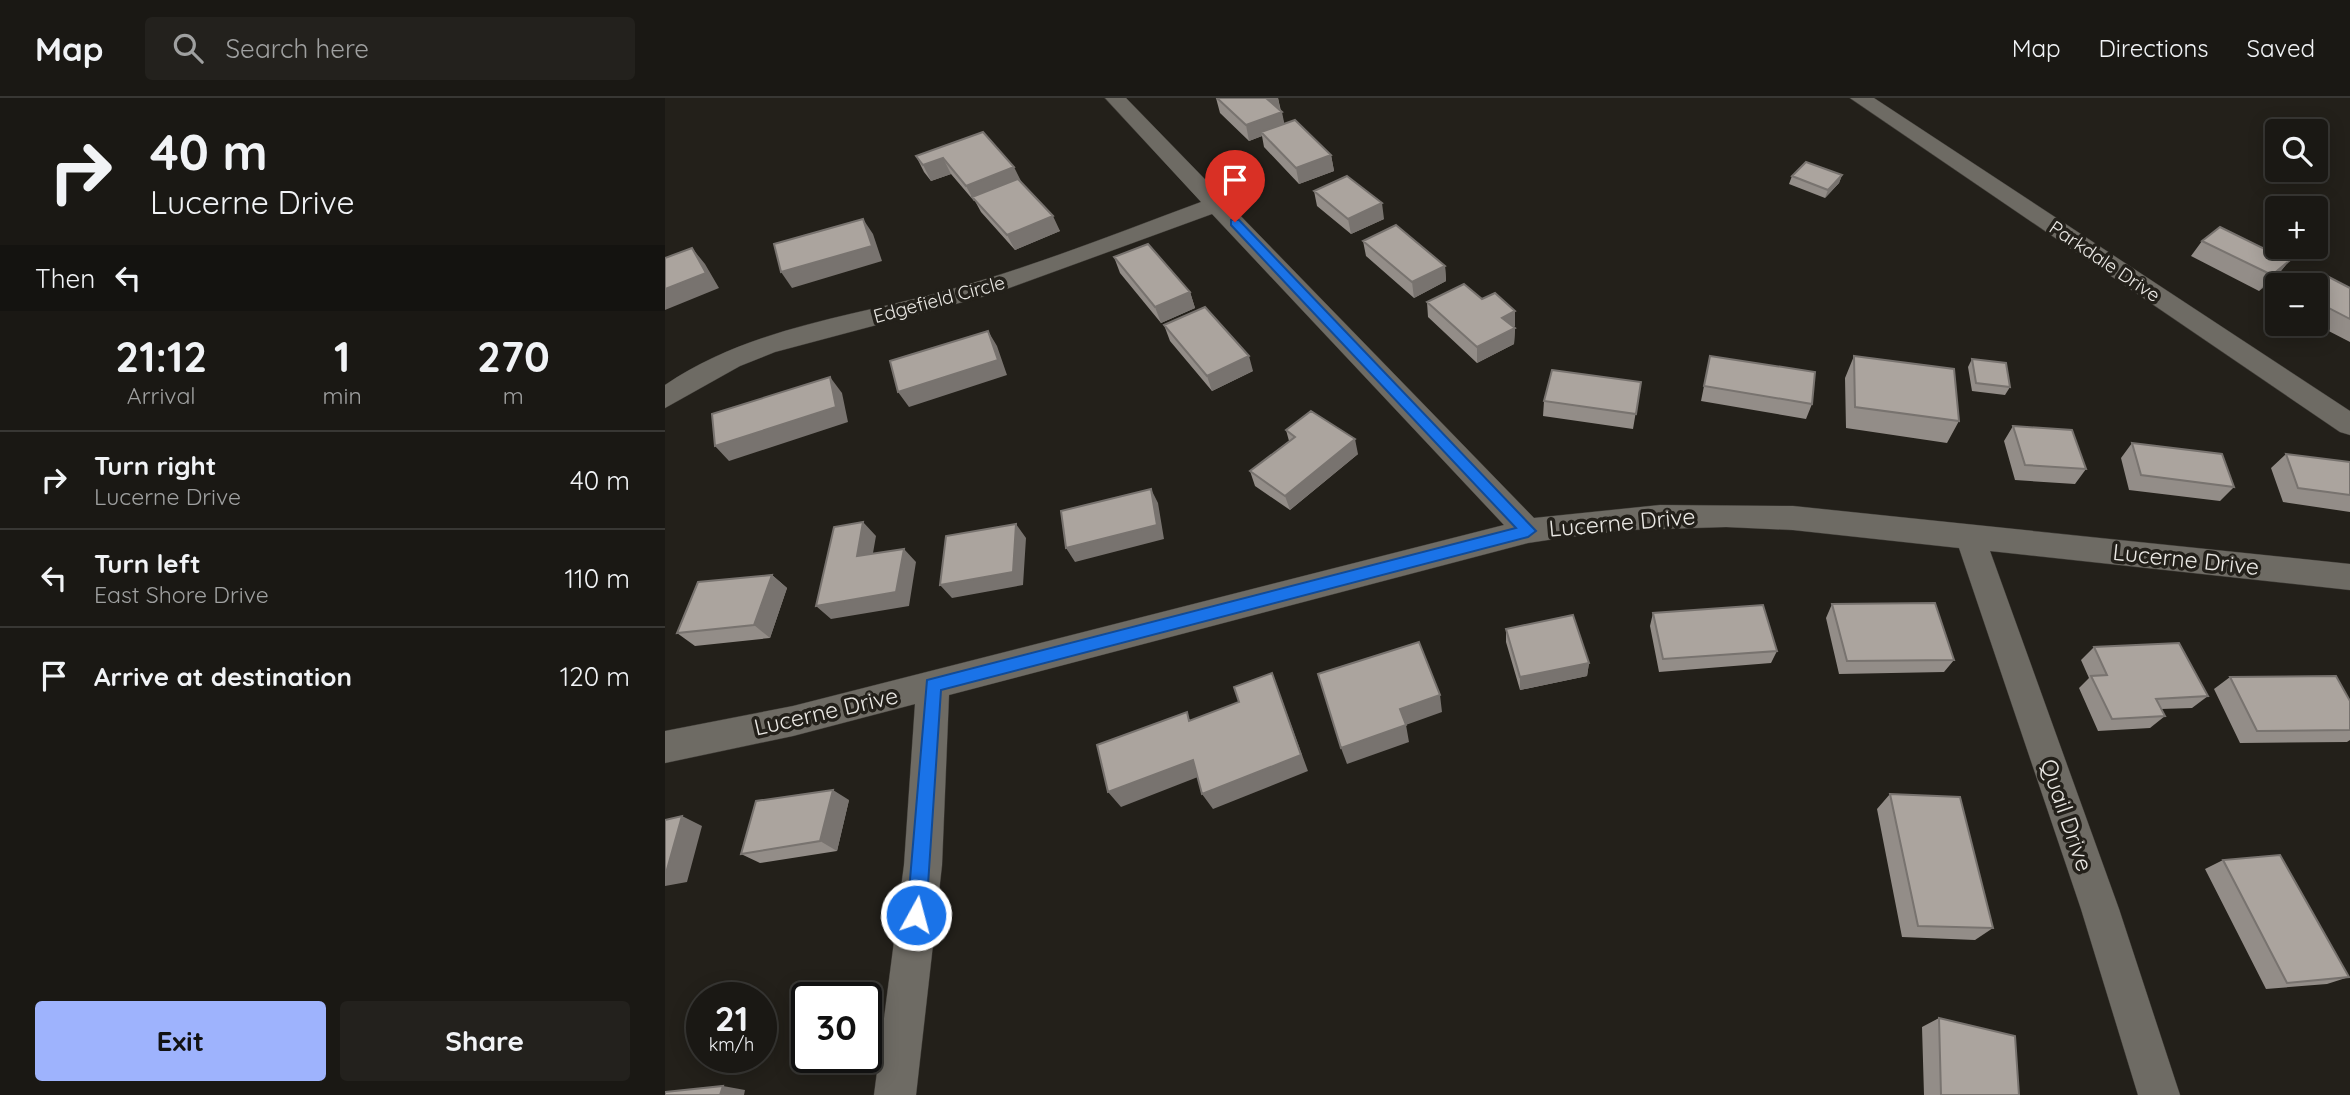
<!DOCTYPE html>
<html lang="en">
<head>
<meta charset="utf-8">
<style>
  :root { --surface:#1a1814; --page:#23211d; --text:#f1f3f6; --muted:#9fa0a0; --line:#383734; --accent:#9eb3fd }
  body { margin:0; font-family:Quicksand,sans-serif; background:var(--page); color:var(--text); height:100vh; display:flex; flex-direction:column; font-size:26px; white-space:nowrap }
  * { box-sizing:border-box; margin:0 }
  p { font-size:23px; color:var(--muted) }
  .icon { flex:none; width:38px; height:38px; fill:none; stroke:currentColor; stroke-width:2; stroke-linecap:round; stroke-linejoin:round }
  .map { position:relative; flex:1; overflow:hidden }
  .drawer { display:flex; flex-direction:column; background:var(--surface); width:665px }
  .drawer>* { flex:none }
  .banner { background:#1a1814; color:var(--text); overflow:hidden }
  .controls { position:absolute; left:1600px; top:21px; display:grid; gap:14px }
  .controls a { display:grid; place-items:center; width:63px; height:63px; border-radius:7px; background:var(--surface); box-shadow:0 4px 18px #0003,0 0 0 2px var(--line); font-size:35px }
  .speed { position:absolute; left:21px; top:884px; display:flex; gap:14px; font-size:35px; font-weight:700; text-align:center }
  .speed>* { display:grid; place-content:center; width:91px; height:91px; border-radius:50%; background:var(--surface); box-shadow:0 4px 18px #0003,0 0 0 2px var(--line); line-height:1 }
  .speed small { font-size:18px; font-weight:400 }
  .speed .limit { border:4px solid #111; border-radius:10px; background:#fff; color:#111 }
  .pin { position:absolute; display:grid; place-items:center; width:60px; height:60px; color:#fff; margin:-72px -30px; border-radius:50% 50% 50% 0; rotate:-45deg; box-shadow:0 0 7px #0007 }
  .pin .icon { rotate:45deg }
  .me { position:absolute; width:77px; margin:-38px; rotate:7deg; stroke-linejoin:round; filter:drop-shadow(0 0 5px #0008) }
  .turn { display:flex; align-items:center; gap:24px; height:147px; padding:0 35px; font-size:32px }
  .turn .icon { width:91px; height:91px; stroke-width:2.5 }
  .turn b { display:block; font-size:49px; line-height:60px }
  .then { display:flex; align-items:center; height:66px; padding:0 35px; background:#0003; gap:14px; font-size:26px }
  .eta { display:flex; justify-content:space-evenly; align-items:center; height:119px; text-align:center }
  .eta b { font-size:42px; font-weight:700; line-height:49px }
  .cta { display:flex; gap:14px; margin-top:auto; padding:14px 35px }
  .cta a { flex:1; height:80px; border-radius:7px; background:var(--accent); color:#111; font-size:28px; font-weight:700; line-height:80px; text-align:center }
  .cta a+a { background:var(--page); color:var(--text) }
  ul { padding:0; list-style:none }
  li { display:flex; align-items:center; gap:21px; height:98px; padding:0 35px; border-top:2px solid var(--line) }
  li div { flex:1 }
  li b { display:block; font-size:26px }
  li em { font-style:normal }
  header { display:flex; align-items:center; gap:42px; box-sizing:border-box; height:98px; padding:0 35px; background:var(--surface); border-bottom:2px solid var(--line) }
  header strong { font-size:33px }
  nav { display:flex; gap:38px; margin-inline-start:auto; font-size:24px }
  .search { width:490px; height:63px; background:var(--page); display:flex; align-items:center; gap:18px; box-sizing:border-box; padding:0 24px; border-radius:7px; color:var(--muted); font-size:26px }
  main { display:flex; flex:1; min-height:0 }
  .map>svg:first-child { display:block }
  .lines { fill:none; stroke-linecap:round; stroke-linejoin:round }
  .minor-casing { stroke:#3e3b36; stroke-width:1 }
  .minor { fill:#6e6b64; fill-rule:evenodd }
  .wall { fill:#938d88 }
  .shaded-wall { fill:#78736f }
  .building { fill:#aba49e; stroke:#78736f; stroke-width:2 }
  .route { fill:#1a73e8; stroke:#114b97; stroke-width:2 }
  .labels { text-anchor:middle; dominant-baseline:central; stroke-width:7; stroke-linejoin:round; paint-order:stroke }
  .far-street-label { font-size:19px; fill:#eae8e4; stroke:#23201a }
  .street-label { font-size:23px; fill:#eae8e4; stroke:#23201a }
</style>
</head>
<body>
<header>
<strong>Map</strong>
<div class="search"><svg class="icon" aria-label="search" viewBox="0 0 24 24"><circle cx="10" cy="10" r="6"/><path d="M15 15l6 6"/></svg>Search here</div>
<nav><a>Map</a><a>Directions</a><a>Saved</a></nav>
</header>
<main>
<section class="drawer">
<div class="banner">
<div class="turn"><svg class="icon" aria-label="right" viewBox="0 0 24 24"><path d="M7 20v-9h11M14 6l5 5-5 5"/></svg><div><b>40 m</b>Lucerne Drive</div></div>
<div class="then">Then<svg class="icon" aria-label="left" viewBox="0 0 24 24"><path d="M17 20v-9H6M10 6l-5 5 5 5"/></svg></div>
</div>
<div class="eta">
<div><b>21:12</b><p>Arrival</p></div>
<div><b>1</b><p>min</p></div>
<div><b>270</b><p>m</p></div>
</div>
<ul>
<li><svg class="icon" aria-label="right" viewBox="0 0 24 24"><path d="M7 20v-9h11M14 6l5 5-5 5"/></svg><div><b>Turn right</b><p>Lucerne Drive</p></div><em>40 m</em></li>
<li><svg class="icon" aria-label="left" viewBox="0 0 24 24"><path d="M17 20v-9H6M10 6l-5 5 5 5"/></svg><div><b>Turn left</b><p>East Shore Drive</p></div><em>110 m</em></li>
<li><svg class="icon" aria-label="arrive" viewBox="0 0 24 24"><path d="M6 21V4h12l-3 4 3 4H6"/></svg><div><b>Arrive at destination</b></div><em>120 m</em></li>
</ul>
<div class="cta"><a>Exit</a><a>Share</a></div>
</section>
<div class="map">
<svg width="1685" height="997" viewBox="0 0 1685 997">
  <rect width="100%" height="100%" fill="#23201a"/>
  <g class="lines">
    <g class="minor-casing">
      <path id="minor" d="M440 0H461L869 420 995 407 1128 408 1685 466V492L1325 453 1454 811 1515 997H1473L1416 811 1294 450 1128 432 1061 429 962 432 896 440 863 445 284 597 277 767 251 997H209L239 767 250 606 128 638 0 665V633L128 608 839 427 547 116 328 196 110 254 75 268 0 310V287C84 230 185 219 280 193 368 169 452 135 536 104Z
        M1185 0H1209L1685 313V337L1675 334Z"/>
    </g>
    <use href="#minor" class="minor"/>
  </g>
  <path class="wall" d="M551 0H613L619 26 666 57 669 73 634 86 599 49 597 38 584 43 555 15Z
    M318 34 356 85 395 133 350 152 316 114 310 103H309L286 76 266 83 259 74 251 58Z
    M1177 77 1174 85 1160 100 1124 86 1127 78Z
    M649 93 719 121 686 136 652 108Z
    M698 143 780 168 781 183 749 200 701 158Z
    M1537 143 1624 163 1611 179 1594 193 1526 158Z
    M449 159 525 194 530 210 496 225 455 175Z
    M1650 187 1685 190V244L1650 226Z
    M762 204 850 228 848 229 850 230 849 246 812 265 763 219Z
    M499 227 588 273 547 293 505 243Z
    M1045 258 1147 306 1141 321 1036 303Z
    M1189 258 1294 323 1282 345 1181 330 1180 280Z
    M1307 261 1345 289 1340 297 1307 293 1303 269Z
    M976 284 968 331 878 318 879 303Z
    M1348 328 1421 371 1410 386 1350 382 1339 343Z
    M621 332 693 356 625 412 590 388 585 373 624 343Z
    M1467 345 1569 389 1555 403 1464 392 1456 360Z
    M1621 356 1685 364V414L1618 404 1606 370Z
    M107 477 122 490 105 540 30 548 12 535Z
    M1167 506 1289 562 1279 574 1174 576 1161 520Z
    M988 515 1112 553 1106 565 994 574 985 528Z
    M841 531 924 565 922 578 855 592 841 544Z
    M1429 549 1543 598 1527 610 1496 611 1500 618 1485 630 1433 633 1414 590 1424 580 1416 562Z
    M1565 579 1685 603V642L1682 644 1575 645 1549 591Z
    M1225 696 1328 830 1310 842 1237 839 1212 711Z
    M184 702 172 753 95 765 76 756Z
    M1558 762 1684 879 1662 886 1601 891 1540 771Z
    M1274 920 1354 997H1259L1257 929Z"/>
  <path class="shaded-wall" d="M601 0H613L615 11Z
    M617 14 620 29 596 34 597 38 584 43 581 27Z
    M666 57 669 73 634 86 631 70Z
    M278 60 286 76 266 83 258 67Z
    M349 69 357 85 307 99 310 103H309L301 88Z
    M1177 77 1174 85 1160 100 1163 92Z
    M717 105 719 121 686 136 683 121Z
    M388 118 395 133 350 152 342 137Z
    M198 121 208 136 217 163 127 190 116 174Z
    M27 150 40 166 54 190 0 212V191Z
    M1624 163 1611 179 1594 193 1607 177Z
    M780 168 781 183 749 200 747 184Z
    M525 194 530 210 496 225 490 209Z
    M850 213V228L837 235V220Z
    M850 230 849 246 812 265V249Z
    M323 233 332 248 342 277 244 309 233 294Z
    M584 258 588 273 547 293 542 278Z
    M165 279 177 295 183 324 64 363 50 348Z
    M690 341 693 356 625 412 620 398Z
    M486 391 493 405 499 441 410 464 401 450Z
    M198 424 211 438 205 472 192 458Z
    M351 426 361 440 358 487 287 500 275 487Z
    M239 451 251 464 244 508 166 521 151 508Z
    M107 477 122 490 105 540 89 527Z
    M924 565 922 578 855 592V579Z
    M607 575 643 673 548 711 537 696Z
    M775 597 777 614 738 628 735 611Z
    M741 627 744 644 682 666 676 650Z
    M528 662 538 677 456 709 443 694Z
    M168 692 184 702 172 753 155 743Z
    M17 718 37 728 22 784 0 788V775Z
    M58 988 80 992 79 997H55Z"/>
  <path class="building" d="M552 0H601L617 14 581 27Z
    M630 22 666 57 631 70 596 34Z
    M318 34 349 69 301 88 278 60 258 67 251 58Z
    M1141 64 1177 77 1163 92 1127 78Z
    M682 78 717 105 683 121 649 93Z
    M353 81 388 118 342 137 307 99Z
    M198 121 207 148 116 174 109 146Z
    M731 127 780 168 747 184 698 143Z
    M1555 129 1624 163 1607 177 1537 143Z
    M483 146 525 194 490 209 449 159Z
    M27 150 41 175 0 191V160Z
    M1658 176 1685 190V221L1650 203V187H1644Z
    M799 186 817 201 830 195 850 213 837 220 850 230 812 249 762 204Z
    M540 209 584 258 542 278 499 227Z
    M323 233 333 262 233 294 225 263Z
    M1045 258 1150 274 1147 306 1039 288Z
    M1189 258 1289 271 1294 323 1190 309Z
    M1307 261 1341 265 1345 289 1311 285Z
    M887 272 976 284 971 316 879 303Z
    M165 279 171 309 50 348 47 316Z
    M646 313 690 341 620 398 585 373 630 339 621 332Z
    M1348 328 1407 332 1421 371 1360 367Z
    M1467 345 1557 356 1569 389 1476 377Z
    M1621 356 1685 364V397L1633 390Z
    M486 391 492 427 401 450 396 413Z
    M198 424 192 458 239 451 231 494 151 508 169 429Z
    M351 426 348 474 275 487 281 438Z
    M107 477 89 527 12 535 33 484Z
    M1270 505 1289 562 1182 563 1167 506Z
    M1098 507 1112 553 998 561 988 515Z
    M908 517 924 565 855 579 841 531Z
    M754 544 775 597 735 611 741 627 676 650 653 576Z
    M1514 545 1543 598 1491 601 1500 618 1447 621 1426 578 1442 577 1429 549Z
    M607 575 636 657 537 696 528 662 443 694 432 647 522 614 524 623 574 604 569 589Z
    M1671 578 1685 603V632L1592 633 1565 579Z
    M168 692 155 743 76 756 91 703Z
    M1225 696 1295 699 1328 830 1253 828Z
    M17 718 1 775H0V722Z
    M1615 757 1684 879 1622 885 1558 762Z
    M1274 920 1350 938 1354 997H1276Z
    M58 988 55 997H0V994Z"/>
  <path class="route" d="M566 122H574L871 433 863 439 276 592 261 817 258 824 251 827 245 824 242 817 262 582 851 430 566 127Z"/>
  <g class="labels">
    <g class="far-street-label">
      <text transform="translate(1440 163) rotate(34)">Parkdale Drive</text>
      <text transform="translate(274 201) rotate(-15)">Edgefield Circle</text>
    </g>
    <g class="street-label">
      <text transform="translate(957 424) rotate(-5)">Lucerne Drive</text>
      <text transform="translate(1521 461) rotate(6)">Lucerne Drive</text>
      <text transform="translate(161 613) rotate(-13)">Lucerne Drive</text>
      <text transform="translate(1402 717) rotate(71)">Quail Drive</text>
    </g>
  </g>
</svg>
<div class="controls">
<a><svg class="icon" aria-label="search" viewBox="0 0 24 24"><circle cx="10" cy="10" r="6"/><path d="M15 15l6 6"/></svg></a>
<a>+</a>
<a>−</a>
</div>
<div class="speed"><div>21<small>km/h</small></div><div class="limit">30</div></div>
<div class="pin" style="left:570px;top:124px;background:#d93025"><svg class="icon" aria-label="arrive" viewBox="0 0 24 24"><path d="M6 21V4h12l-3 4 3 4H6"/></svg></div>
<svg class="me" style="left:251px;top:817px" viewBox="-20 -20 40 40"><circle r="17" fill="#1a73e8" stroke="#fff" stroke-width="3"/><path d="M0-11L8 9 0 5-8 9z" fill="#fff"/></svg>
</div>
</main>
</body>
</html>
